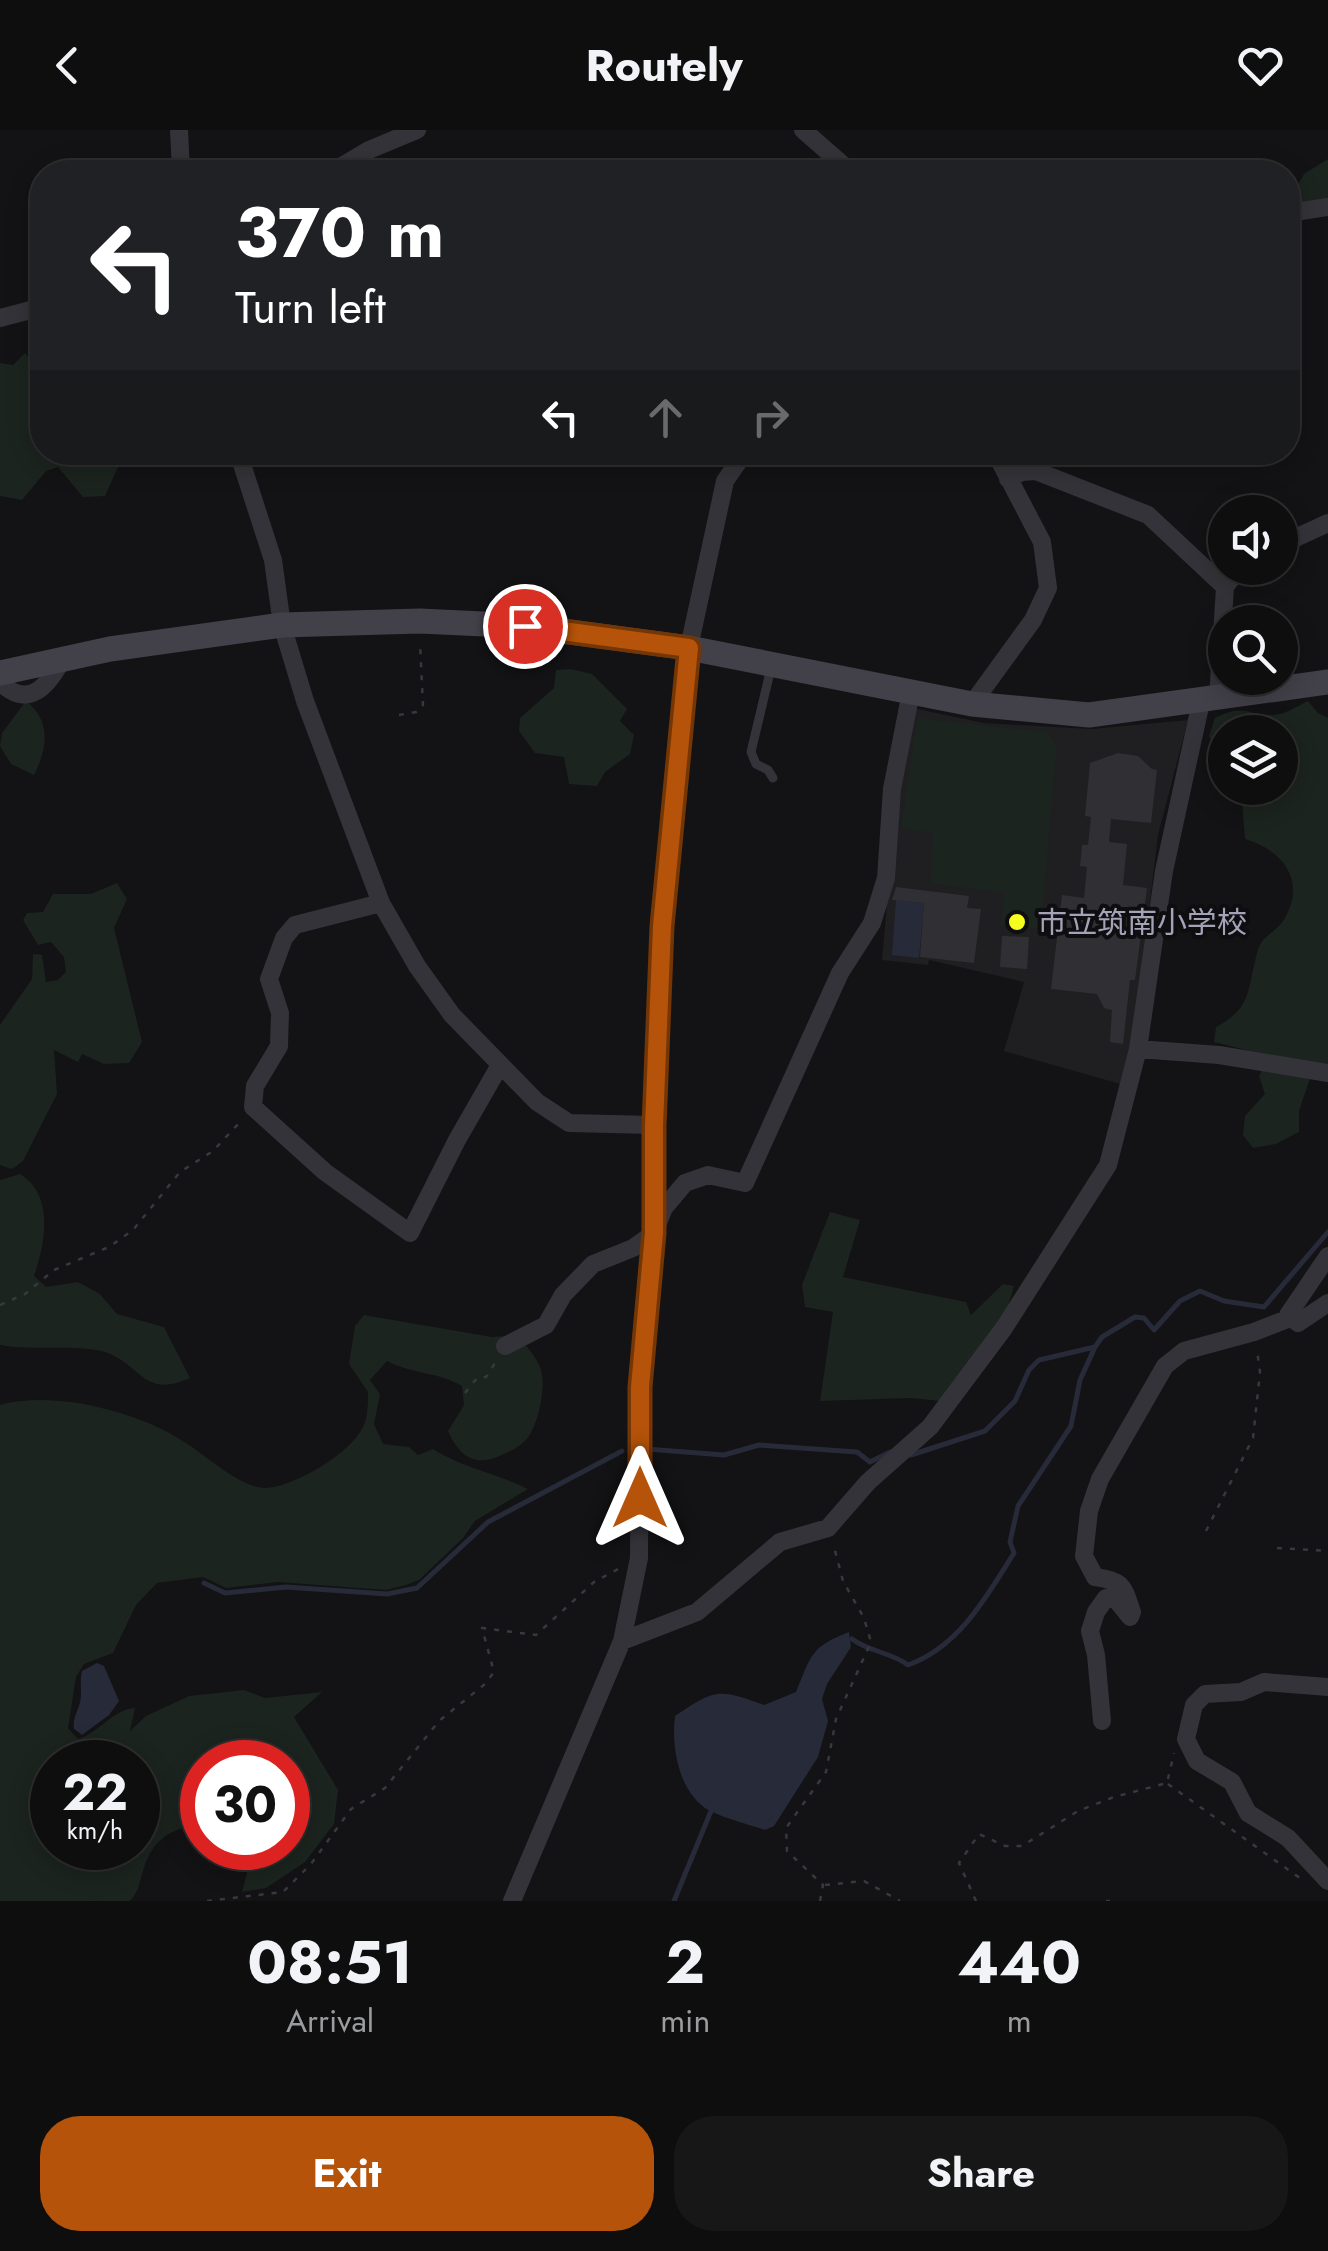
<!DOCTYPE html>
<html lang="en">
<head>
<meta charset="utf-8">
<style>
  :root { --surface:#0e0e0f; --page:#171718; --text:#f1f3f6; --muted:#9b9c9e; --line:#2e2e2f; --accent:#b45309 }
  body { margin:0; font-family:Jost,"Noto Sans JP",sans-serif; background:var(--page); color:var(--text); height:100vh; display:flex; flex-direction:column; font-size:38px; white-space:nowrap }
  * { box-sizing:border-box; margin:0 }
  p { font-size:32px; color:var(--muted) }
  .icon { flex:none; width:55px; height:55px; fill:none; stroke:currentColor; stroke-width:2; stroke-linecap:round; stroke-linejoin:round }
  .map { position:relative; height:1771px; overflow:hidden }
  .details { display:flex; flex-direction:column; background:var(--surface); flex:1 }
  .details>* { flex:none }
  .banner { position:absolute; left:30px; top:30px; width:1270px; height:305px; border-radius:40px; box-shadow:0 5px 25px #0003,0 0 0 2px var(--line); background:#202124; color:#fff; overflow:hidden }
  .tools { position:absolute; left:1208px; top:365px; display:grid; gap:20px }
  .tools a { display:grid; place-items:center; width:90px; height:90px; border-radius:50%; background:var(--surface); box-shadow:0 5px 25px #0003,0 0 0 2px var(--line); font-size:50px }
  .speed { position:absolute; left:30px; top:1610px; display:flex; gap:20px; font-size:50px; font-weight:700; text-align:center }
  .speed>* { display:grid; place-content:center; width:130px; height:130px; border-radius:50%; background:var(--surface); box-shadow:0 5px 25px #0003,0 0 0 2px var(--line); line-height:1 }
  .speed small { font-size:25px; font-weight:400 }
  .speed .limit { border:15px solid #d22; background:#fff; color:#111 }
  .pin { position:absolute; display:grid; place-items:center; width:85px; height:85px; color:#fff; margin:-42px; border:5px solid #fff; border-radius:50%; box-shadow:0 2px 10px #0007 }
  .me { position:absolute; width:110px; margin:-55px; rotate:0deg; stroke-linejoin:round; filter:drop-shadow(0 0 8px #0008) }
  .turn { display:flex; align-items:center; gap:35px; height:210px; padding:0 40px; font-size:45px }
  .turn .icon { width:130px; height:130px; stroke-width:2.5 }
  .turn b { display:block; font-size:70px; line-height:85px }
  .lanes { display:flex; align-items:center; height:95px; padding:0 40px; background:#0003; justify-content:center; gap:50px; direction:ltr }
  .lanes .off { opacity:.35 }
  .eta { display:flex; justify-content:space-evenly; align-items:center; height:170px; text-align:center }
  .eta b { font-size:60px; font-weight:700; line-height:70px }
  .action { display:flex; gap:20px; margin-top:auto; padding:20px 40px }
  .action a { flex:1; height:115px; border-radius:40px; background:var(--accent); color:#fff; font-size:40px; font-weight:700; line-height:115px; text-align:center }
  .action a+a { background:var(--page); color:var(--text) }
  header { display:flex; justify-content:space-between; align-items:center; height:130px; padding:0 40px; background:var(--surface); font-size:45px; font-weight:700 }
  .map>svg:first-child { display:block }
  .built { fill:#1f1e21 }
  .green { fill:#1c241f; fill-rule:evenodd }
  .water { fill:#272a38 }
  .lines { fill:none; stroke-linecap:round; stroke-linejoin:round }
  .stream { stroke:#272a38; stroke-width:5 }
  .building { fill:#302f33 }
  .path { stroke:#393840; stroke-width:2.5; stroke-dasharray:5 8; stroke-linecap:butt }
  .lane { stroke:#343339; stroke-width:9 }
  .street { stroke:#343339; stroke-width:18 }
  .secondary { stroke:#424049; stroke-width:25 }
  .route-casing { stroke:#753606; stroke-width:25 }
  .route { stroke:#b45309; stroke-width:18 }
  .poi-dot { fill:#f5ff1f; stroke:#0e0d0f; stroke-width:4 }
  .labels { text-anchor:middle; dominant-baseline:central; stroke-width:8; stroke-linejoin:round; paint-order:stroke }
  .poi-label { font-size:30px; fill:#a3a2b6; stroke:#0e0d0f; text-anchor:start }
</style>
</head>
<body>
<header><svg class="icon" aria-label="back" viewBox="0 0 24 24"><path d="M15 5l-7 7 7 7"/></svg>Routely<svg class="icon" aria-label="heart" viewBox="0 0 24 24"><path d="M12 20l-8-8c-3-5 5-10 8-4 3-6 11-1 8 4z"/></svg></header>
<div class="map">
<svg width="1328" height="1771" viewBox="0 0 1328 1771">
  <rect width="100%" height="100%" fill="#131214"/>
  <path class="built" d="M913 578 984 593 1091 599 1188 590 1158 705 1133 910 1124 955 1004 921 1024 852 929 830 928 835 882 830 892 715Z"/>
  <path class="green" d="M1328 29V76L1288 71 1304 44Z
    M25 223 42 244V322L114 323 119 335 105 366 83 367 58 337 46 341 22 370 0 366V233L13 235Z
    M571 539 592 544 627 579 620 591 634 605 630 624 605 642 597 656 569 654 564 627 535 623 519 601 520 588 554 558 556 540Z
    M26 571C51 590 48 618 34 645L11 634 0 616 2 603Z
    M1308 571 1318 583 1328 588V939L1314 936 1299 981V1002L1276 1014 1253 1018 1243 1005 1245 986 1265 964 1259 946 1270 926 1214 912 1216 897C1247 880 1247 868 1254 835 1256 828 1257 819 1261 813 1267 804 1277 800 1283 791 1308 752 1283 720 1245 709L1241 658H1280V602H1225V637L1209 606 1215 588C1244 574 1244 584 1270 585 1284 585 1296 577 1308 571Z
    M917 588 1046 602 1057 616 1041 799 1000 795 1004 763 930 753 933 703 901 698Z
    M117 753 127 769 114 798 142 912 129 933 104 934 82 924 78 932 54 920 57 964 23 1031 12 1039 0 1035V895L32 849 33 824 42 825 46 852 58 850 66 842 64 827 51 812 38 815 23 790 27 783 43 782 53 764H91Z
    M20 1044C55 1065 45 1115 34 1146L46 1157 78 1152 100 1164 117 1184 164 1197 190 1248C143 1269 142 1235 105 1222 80 1214 29 1221 0 1215V1050Z
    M830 1082 860 1090 843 1147 966 1172 971 1185 1003 1154 1014 1156C1005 1199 966 1237 940 1271L911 1268 820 1271 833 1182 805 1177 802 1155Z
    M364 1185 492 1207 516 1205C525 1215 535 1224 540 1237 547 1253 539 1291 529 1306 523 1315 513 1320 504 1324 476 1338 460 1328 448 1301L464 1275 462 1256C438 1242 412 1244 387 1231L370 1250 380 1264 374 1294 383 1314 409 1317 418 1325 433 1319C463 1338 496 1343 528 1359L475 1391 463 1408 419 1450 406 1455 386 1460 278 1452 226 1458 203 1447 157 1453 136 1475 113 1523 84 1534 76 1547 68 1598 78 1609C99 1603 113 1579 135 1578L130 1601 146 1586 189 1566 244 1560 265 1568 322 1562 294 1587 338 1660 334 1694 305 1732 266 1758 242 1762 251 1728 248 1718H288V1632H202V1694C170 1699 153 1708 143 1741 140 1752 138 1763 130 1771H0V1275C55 1259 146 1283 192 1317 209 1329 243 1358 265 1358 295 1357 356 1321 365 1292 368 1283 368 1271 368 1262L349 1234 355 1196ZM52 1632H138V1718H52Z"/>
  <path class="water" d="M896 770 924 773 919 828 892 825Z
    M849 1502 851 1517 827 1554 822 1569 828 1591 818 1627 774 1696 765 1700C747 1694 727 1689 710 1681 679 1664 671 1618 675 1586 715 1559 719 1558 764 1575L796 1562C811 1526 810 1517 849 1502Z
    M97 1533 104 1536 119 1571 109 1585 82 1605 74 1599C72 1587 80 1579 81 1566 81 1557 80 1550 82 1541Z"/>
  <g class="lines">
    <path class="stream" d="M646 1319 724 1325 759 1315 857 1322 870 1332 890 1322
      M911 1325 985 1301 1015 1271 1029 1240 1039 1230 1095 1217
      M204 1453 225 1463 286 1457 387 1464 417 1458 488 1392 622 1321
      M852 1509C869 1522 891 1522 908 1535 959 1517 987 1466 1014 1423L1010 1412 1018 1376 1071 1296 1080 1250 1095 1217 1102 1207 1135 1187 1144 1188 1154 1200 1180 1171 1200 1161 1224 1171 1264 1177 1328 1102
      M674 1771 711 1681"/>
  </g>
  <path class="building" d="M1118 623 1138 626 1152 639 1157 640 1151 693 1111 689 1109 712 1127 714 1123 755 1147 758 1135 850H1130L1123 914 1110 912 1112 880 1104 878 1097 864 1051 859 1062 765 1084 768 1087 737 1080 736 1082 715H1088L1091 687 1085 686 1090 633Z
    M896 757 969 766 967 778 981 779 974 833 920 827 924 773 892 770Z
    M1002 806 1029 807 1027 839 1000 837Z"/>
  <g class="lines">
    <path class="path" d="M399 585 416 582 423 575 420 514
      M0 1175 25 1164 54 1140 109 1117 133 1100 180 1042 213 1021 241 991
      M465 1263 477 1248 486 1247 497 1230
      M1206 1401 1253 1308 1260 1242 1257 1220
      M1277 1418 1328 1421
      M1168 1654 1304 1751
      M825 1755 864 1751 900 1771
      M207 1771 283 1762 311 1734 351 1679 385 1658 439 1591 485 1554 494 1542 482 1498 536 1505 594 1452 620 1438
      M820 1771 823 1755 787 1721 786 1698 826 1642 836 1589 871 1512 864 1488 843 1451 833 1413
      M976 1771 959 1733 979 1704 1005 1716H1022L1078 1681 1114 1667 1167 1653 1174 1623
      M1106 1771H1110"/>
    <path class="lane" d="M771 538 751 622 756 634 768 640 773 648"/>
    <path class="street" d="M179 0 181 42
      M803 0 851 42
      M332 42 369 20 417 0
      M1288 83 1328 77
      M0 188 42 177
      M238 322 273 430 282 495 305 571 381 773 417 836 452 885 537 972 569 993 653 995
      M1008 349 1022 342 1036 341 1148 385 1225 457
      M1280 415 1328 393
      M0 552C28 580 48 556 62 530
      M1218 568 1225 457 1239 438
      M972 574 1033 490 1048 458 1042 412 995 322
      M381 773 295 795 284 808 269 849 280 883 279 916 255 956 253 977 325 1042 410 1103 457 1010 500 935
      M1138 919 1219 925 1328 943
      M1328 1126 1288 1185 1298 1193 1328 1173
      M505 1216 546 1195 563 1165 593 1134 633 1118 654 1103 664 1078 685 1053 708 1045 745 1053 840 843 872 793 886 748 892 659 911 562
      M622 1511 697 1482 780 1412 828 1398 868 1352 930 1297 1004 1198 1108 1035 1138 919 1164 741 1201 572
      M1328 1557 1264 1552 1241 1562 1205 1564 1194 1575 1186 1609 1197 1631 1232 1652 1248 1683 1288 1708 1328 1751
      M1102 1591 1096 1525 1090 1501 1096 1482 1106 1468 1114 1467 1130 1487 1132 1482C1123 1456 1124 1451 1095 1447L1084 1426 1089 1381 1100 1349 1165 1236 1184 1221 1254 1202 1290 1188
      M512 1771 622 1511 639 1428 640 1257 654 1103 653 995 661 796 691 508 725 351 745 322"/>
    <path class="secondary" d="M0 543 110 519 282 495 420 491 525 496 689 518 972 574 1089 585 1328 552"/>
  </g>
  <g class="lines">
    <g class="route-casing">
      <path id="route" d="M525 496 689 518 662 796 654 996V1103L640 1257V1368"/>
    </g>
    <use href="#route" class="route"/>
  </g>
  <circle class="poi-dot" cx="1017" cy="792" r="10"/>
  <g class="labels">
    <g class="poi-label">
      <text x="1037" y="792">市立筑南小学校</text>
    </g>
  </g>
</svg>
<div class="tools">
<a><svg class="icon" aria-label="sound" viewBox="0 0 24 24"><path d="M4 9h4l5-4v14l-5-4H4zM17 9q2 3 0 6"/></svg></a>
<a><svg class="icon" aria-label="search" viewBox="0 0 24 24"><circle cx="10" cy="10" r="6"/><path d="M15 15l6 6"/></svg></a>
<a><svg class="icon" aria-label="layers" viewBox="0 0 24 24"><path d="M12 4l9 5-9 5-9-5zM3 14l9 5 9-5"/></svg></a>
</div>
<div class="speed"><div>22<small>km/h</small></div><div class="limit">30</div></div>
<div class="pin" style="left:525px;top:496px;background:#d93025"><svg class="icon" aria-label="arrive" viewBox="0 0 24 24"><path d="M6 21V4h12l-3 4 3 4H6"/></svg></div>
<svg class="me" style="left:640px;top:1368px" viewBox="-20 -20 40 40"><path d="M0-17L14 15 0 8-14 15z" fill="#b45309" stroke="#fff" stroke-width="4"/></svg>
<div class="banner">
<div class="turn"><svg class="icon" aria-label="left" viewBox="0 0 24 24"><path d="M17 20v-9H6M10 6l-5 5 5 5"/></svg><div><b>370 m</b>Turn left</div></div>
<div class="lanes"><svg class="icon" aria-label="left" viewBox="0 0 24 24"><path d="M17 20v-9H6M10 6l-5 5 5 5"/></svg><svg class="icon off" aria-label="ahead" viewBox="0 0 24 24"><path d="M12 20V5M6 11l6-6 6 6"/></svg><svg class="icon off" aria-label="right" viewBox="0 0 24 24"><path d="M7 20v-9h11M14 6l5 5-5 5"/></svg></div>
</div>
</div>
<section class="details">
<div class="eta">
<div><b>08:51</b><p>Arrival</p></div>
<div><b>2</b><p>min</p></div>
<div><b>440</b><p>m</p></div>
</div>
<div class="action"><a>Exit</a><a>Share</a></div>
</section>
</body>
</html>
